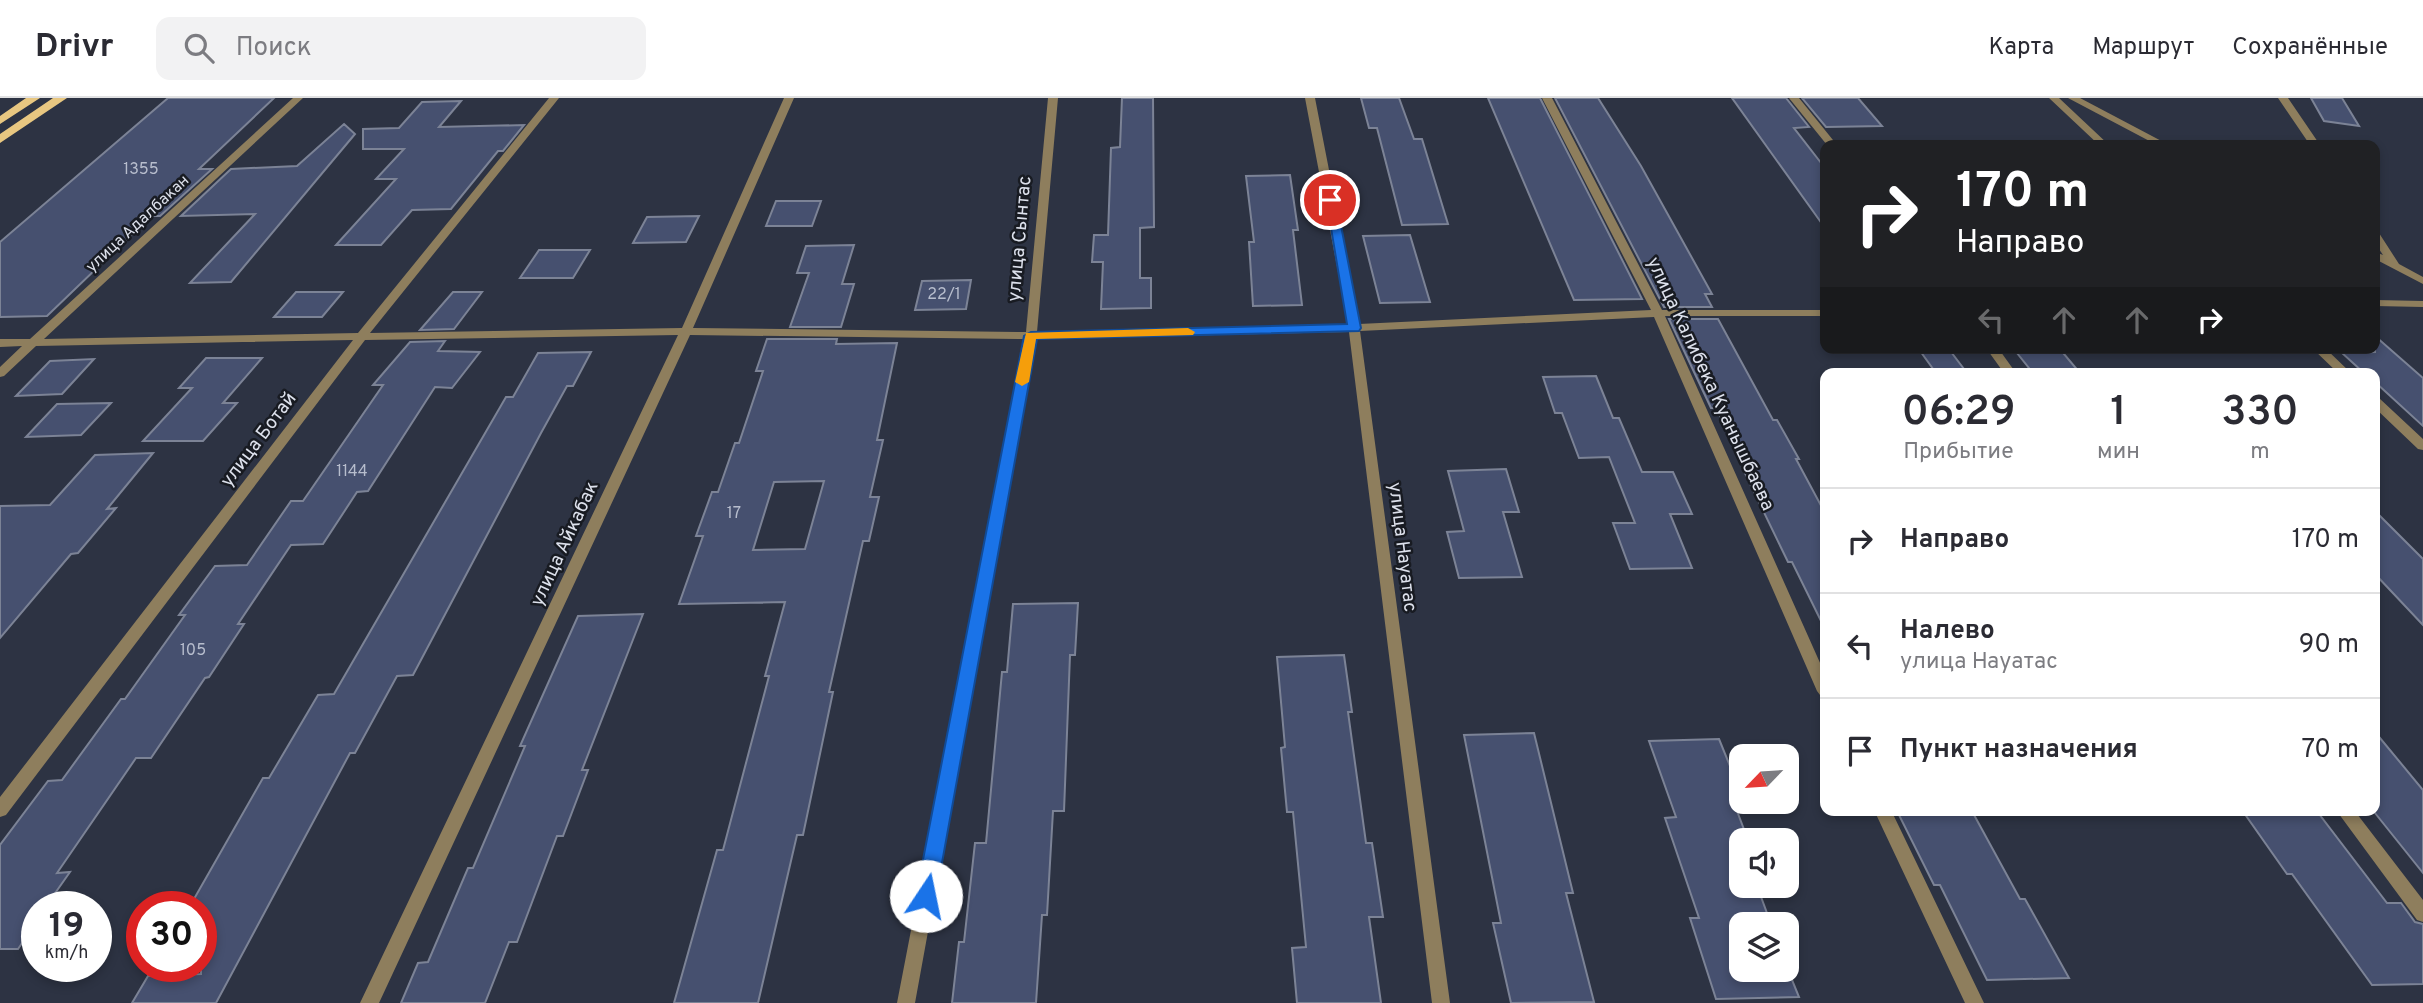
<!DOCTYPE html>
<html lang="ru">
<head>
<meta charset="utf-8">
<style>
  :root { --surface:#fff; --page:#f2f2f3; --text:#2b2b33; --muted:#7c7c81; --line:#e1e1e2 }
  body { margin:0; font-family:Overpass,sans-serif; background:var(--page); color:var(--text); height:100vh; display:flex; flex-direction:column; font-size:26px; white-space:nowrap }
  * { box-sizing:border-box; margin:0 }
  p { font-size:23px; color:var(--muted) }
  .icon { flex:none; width:38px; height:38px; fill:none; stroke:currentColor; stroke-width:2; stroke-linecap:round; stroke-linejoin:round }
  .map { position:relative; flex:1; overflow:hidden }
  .drawer { position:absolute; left:1820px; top:270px; width:560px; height:448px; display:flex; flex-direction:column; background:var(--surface); border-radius:14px; box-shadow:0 4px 10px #0003 }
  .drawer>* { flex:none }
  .guide { position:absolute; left:1820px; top:42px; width:560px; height:214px; border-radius:14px; box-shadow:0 4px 10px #0003; background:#202124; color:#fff; overflow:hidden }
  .needle { width:46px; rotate:245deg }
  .fabs { position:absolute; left:1729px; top:646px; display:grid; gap:14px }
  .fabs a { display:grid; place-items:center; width:70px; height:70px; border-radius:14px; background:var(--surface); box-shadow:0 4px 10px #0003; font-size:35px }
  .speed { position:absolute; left:21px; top:793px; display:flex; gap:14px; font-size:35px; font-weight:700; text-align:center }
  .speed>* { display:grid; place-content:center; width:91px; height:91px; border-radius:50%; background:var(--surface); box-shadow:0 4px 10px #0003; line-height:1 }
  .speed small { font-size:18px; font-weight:400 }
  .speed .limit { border:10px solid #d22; background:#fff; color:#111 }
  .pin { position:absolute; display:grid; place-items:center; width:60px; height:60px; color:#fff; margin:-30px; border:4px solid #fff; border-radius:50%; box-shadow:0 2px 7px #0007 }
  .me { position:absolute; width:77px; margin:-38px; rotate:11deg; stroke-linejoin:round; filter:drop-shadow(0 0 5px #0008) }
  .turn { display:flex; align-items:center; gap:24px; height:147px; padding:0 21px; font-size:32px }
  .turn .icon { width:91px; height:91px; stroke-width:2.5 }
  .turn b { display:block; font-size:49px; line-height:60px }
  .lanes { display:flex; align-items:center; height:66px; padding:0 21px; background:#0003; justify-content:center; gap:35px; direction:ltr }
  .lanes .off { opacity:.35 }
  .eta { display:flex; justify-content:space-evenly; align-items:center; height:119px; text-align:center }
  .eta b { font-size:42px; font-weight:600; line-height:49px }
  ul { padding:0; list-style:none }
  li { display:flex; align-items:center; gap:21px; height:105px; padding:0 21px; border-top:2px solid var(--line) }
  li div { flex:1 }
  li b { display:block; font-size:26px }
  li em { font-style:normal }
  header { display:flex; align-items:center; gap:42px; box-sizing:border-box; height:98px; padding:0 35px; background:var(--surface); border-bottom:2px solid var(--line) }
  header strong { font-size:33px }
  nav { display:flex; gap:38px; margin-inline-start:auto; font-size:24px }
  .search { width:490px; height:63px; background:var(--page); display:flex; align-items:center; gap:18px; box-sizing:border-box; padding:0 24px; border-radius:14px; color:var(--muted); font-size:26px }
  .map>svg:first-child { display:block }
  .building { fill:#46506f; stroke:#7c8396; stroke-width:2; fill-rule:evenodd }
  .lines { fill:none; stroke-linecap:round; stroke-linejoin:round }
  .minor { fill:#8e7e5d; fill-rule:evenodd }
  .primary { fill:#e8c781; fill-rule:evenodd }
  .route { fill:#1a73e8; stroke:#114b97; stroke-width:2 }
  .slow { fill:#f59e0b }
  .labels { text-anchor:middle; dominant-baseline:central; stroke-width:5; stroke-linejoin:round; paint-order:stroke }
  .number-label { font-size:16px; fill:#b7bdcd }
  .far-street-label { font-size:16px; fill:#dde1ec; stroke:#181b22 }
  .street-label { font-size:19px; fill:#dde1ec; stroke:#181b22 }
</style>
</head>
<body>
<header>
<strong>Drivr</strong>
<div class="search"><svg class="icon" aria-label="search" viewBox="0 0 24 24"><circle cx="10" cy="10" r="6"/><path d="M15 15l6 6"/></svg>Поиск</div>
<nav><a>Карта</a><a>Маршрут</a><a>Сохранённые</a></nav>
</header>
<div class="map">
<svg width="2423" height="905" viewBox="0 0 2423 905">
  <rect width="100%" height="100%" fill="#2d3343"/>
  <path class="building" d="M168 0H274L199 71H212L160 118H151L47 218 0 219V144Z
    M1122 0H1153L1154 129 1140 130V180H1151V210L1101 211 1103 164H1092L1094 137H1108L1111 50 1120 49Z
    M1361 0H1399L1414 41H1422L1448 126 1402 127 1377 30H1369Z
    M1488 0H1540L1642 201 1574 202Z
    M1555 0H1598L1641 68 1712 196H1705L1712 209H1664Z
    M1732 0H1786L1809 29 1794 30 1825 70V130Z
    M1802 0H1858L1882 28 1826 29Z
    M2311 0H2342L2359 28 2324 23Z
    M461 3 439 29 524 27 503 53H498L451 111 412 112 381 147H336L396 81H376L404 51H363V31L399 30 422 4Z
    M344 26 355 36 231 184 190 185 255 116 181 118 231 71 297 68Z
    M1290 77 1298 132H1293L1302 207 1253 208 1249 144H1254L1246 78Z
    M776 103H821L812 128H766Z
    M699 118 686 144 633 145 647 119Z
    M1410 137 1430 204 1380 205 1363 138Z
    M854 147 842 186H854L841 229H790L809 175H797L806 148Z
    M539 152H590L573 180H520Z
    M971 182 966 211 915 212 922 183Z
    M296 194H343L322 219H274Z
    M453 194H482L454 231 420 232Z
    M1669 221H1718L1773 322H1777L1799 361H1796L1825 415V531L1792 464H1788L1743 371H1746L1716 310H1711Z
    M2375 238 2423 280V328L2375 284V275H2364L2342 255 2375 254Z
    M767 241H837L836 246 897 245 877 342H883L870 399H879L869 443H863L829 594H833L803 737H797L758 905H674L717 752H723L769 578H765L785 504 679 506 703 438H696L712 394H718L735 345H739L763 273H756ZM824 383 805 451 753 452 774 384Z
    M445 243 438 253 480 254 452 290 435 289 368 393 357 394 323 446 291 447 238 526H244L209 579 205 580 151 660H136L57 775 70 774 46 808H37V823L18 851H0V747L48 683 62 682 121 601H125L185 517H179L215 468 247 467 291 403H303L383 287H373L410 244Z
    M1918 250H1948L1967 275H1936Z
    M2013 250H2059L2080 275H2033Z
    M591 254 573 288H567L541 335 413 577 397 578 355 655H350L216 905H132L148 878 201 876V808H190L263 680H269L318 597 334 596 506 299H513L538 255Z
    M206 260H262L223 305H237L203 343H143L192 290H179Z
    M94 261 62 296 16 298 50 263Z
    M1596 278 1613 320H1619L1642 374H1673L1692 416H1670L1692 470 1630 471 1613 425H1635L1609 359 1579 360 1562 315H1555L1543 279Z
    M111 305 81 337 26 339 57 306Z
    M153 355 107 411 116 410 78 455 71 456 0 540V408L50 407 95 357Z
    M1506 371 1519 414H1503L1522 479 1459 480 1447 434 1464 433 1448 373Z
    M2375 413 2423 461V527L2375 476Z
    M1078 505 1075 557H1070L1064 713H1053L1047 817H1042L1036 905H952L959 844H964L975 745H986L1002 574H1007L1013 506Z
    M643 516 582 672H588L563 738H557L517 844H509L485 905H401L418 865 428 864 468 770H473L525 648H520L578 518Z
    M1344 557 1352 614H1348L1366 745H1372L1383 819H1369L1381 905H1297L1292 850 1306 849 1293 714H1287L1281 650 1285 649 1277 559Z
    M2375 634 2423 692V775L2375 715Z
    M1534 635 1573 795H1566L1594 904 1511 905 1493 825H1501L1464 637Z
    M1719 641 1741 695V704L1745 705H1734L1748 742H1739L1741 788H1757L1771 826H1741V872H1788L1799 899 1716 901 1690 820H1699L1665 720 1676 719 1649 643Z
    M2242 712H2316L2387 805H2401L2415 824 2423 826V886L2372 887 2292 776H2287Z
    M1973 715 2020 801H2025L2069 880 1987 882 1940 787H1934L1899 717Z"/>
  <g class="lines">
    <path class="minor" d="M293 0H303L44 241 358 235 549 0H559L370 235 682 230 784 0H794L693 230 1026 234 1048 0H1058L1037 234 1348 227 1305 0H1315L1359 226 1651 212 1542 0H1552L1662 212H1825V218H1665L1825 576V599L1820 597 1817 593 1654 219 1360 233 1450 905H1432L1349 234 1036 241 915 905H897L1025 241 690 237 379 905H360L678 237 365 242 6 717 0 719V699L353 242 36 248 4 278 0 279V269L22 248 0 249V241H30Z
      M1789 0H1799L1837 47H1827Z
      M2049 0H2059L2109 47H2099Z
      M2068 0H2080L2169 47H2157Z
      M2278 0H2288L2320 47H2310Z
      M2375 134 2379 135 2399 166 2423 179V186L2375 161V154L2383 157 2375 145Z
      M2375 202 2423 203V209L2375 208Z
      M1986 250H1998L2016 275H2004Z
      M2312 250H2325L2351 275H2338Z
      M2375 299 2379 300 2423 341V352L2418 351 2375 310Z
      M1874 712H1891L1984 905H1965Z
      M2336 712H2354L2423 802V824L2417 822Z"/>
    <path class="primary" d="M26 0H40L0 26V18Z
      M53 0H67L0 45V36Z"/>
  </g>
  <path class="route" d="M1326 100 1336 102 1361 230 1359 233 1037 241 936 798 933 805 926 807 919 805 916 798 1024 238 1031 234 1347 226Z"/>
  <path class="slow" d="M1188 230 1195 234 1193 237 1036 241 1029 284 1022 288 1015 284 1026 235Z"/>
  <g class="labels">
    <g class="number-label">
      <text x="141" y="72">1355</text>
      <text x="944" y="197">22/1</text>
      <text x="352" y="374">1144</text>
      <text x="734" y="416">17</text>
      <text x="193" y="553">105</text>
    </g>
    <g class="far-street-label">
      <text transform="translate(138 126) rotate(-43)">улица Адалбакан</text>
    </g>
    <g class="street-label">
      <text transform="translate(1020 141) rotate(-85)">улица Сынтас</text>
      <text transform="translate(1710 286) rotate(65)">улица Калибека Куанышбаева</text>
      <text transform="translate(259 342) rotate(-53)">улица Ботай</text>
      <text transform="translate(565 446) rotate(-65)">улица Айкабак</text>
      <text transform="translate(1402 449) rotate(83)">улица Науатас</text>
    </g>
  </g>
</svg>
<div class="fabs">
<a><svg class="needle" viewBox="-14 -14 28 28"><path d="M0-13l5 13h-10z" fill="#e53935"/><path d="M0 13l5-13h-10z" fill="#7c7c81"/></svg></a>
<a><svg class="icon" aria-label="sound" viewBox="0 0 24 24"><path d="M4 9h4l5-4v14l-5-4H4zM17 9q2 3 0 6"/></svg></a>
<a><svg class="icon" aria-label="layers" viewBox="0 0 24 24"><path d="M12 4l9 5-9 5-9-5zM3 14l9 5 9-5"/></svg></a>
</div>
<div class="speed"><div>19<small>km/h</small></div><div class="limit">30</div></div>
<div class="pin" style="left:1330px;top:102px;background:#d93025"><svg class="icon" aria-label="arrive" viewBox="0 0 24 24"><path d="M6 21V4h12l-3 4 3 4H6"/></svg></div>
<svg class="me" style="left:926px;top:798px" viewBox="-20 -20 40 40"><circle r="19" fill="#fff"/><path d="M0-13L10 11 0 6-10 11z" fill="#1a73e8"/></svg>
<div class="guide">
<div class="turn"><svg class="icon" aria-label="right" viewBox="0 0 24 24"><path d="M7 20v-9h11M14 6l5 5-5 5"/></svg><div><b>170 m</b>Направо</div></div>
<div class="lanes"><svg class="icon off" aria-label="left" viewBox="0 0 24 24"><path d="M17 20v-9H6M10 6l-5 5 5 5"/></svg><svg class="icon off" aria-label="ahead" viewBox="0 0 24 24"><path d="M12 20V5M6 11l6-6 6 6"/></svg><svg class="icon off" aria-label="ahead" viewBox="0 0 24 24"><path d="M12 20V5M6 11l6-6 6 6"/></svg><svg class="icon" aria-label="right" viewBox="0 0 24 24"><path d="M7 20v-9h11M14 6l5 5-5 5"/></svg></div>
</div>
<section class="drawer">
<div class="eta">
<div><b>06:29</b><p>Прибытие</p></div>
<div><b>1</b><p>мин</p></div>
<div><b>330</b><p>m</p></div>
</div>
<ul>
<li><svg class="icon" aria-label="right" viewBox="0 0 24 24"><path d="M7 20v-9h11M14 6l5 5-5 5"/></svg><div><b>Направо</b></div><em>170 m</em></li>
<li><svg class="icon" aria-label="left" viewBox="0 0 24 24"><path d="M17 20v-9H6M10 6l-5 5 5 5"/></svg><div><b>Налево</b><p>улица Науатас</p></div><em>90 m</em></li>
<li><svg class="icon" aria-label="arrive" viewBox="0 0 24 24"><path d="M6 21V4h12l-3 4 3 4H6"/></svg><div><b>Пункт назначения</b></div><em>70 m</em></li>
</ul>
</section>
</div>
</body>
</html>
